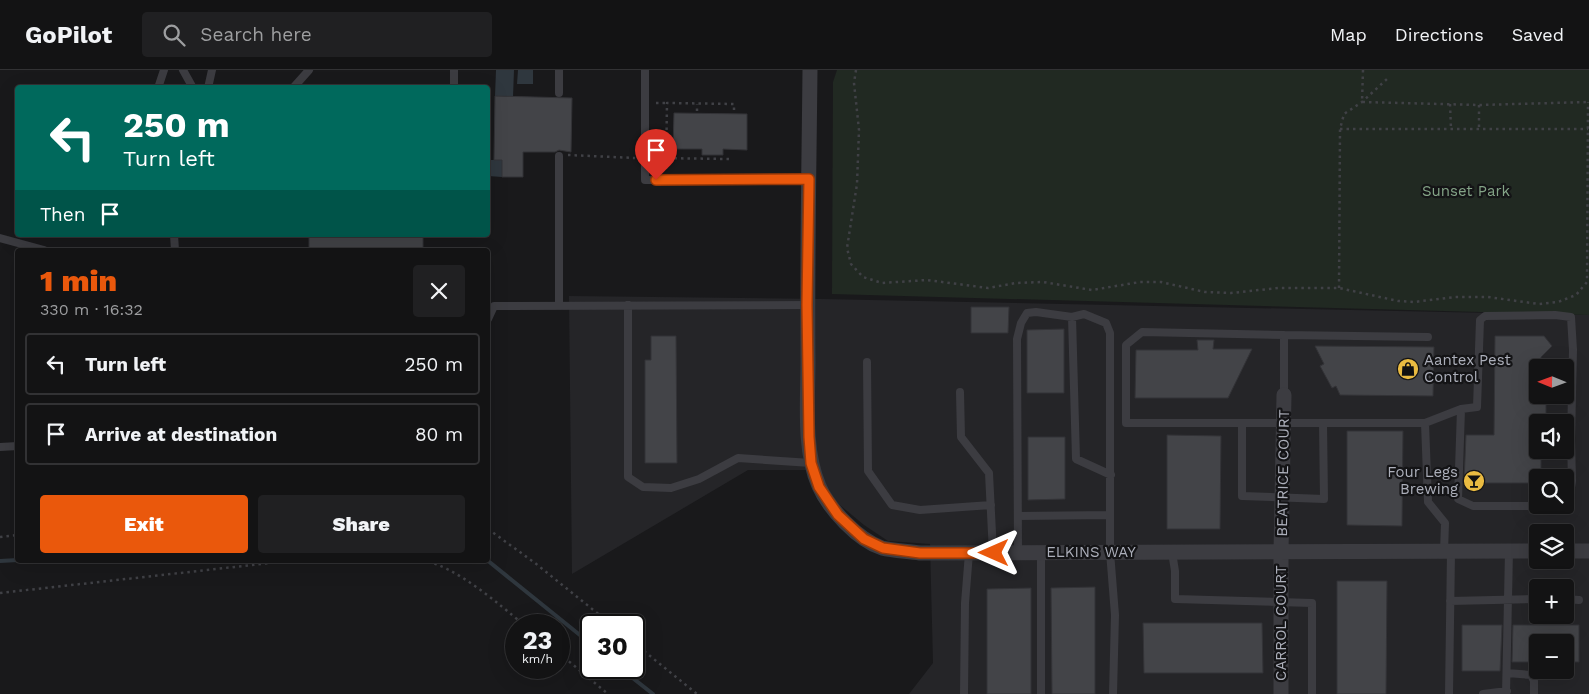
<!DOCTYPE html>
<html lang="en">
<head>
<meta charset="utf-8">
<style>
  :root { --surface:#131314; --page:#202022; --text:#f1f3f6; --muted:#9d9ea0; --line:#323234; --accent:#ea580c }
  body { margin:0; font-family:"Work Sans",sans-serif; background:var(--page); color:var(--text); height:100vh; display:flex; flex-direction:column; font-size:19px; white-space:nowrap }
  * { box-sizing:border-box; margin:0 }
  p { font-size:16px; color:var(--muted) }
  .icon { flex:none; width:28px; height:28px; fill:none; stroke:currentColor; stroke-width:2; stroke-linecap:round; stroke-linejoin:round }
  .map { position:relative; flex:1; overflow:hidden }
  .panel { position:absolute; left:15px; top:178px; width:475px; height:315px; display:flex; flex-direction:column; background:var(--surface); border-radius:5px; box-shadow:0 5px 20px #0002,0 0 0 1px var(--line) }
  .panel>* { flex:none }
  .guide { position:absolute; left:15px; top:15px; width:475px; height:152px; border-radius:5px; box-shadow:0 5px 20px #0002,0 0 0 1px var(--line); background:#00695c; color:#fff; overflow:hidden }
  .needle { width:32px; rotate:271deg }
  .buttons { position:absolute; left:1529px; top:289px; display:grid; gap:10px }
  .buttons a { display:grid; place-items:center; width:45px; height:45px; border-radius:5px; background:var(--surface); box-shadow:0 5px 20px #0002,0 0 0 1px var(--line); font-size:25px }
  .speed { position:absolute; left:505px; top:544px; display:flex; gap:10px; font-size:25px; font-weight:700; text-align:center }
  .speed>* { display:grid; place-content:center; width:65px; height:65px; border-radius:50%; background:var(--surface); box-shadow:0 5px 20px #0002,0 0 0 1px var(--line); line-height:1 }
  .speed small { font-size:12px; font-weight:400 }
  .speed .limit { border:2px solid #111; border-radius:8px; background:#fff; color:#111 }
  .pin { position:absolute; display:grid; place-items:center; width:42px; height:42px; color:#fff; margin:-51px -21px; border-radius:50% 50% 50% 0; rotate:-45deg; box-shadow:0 0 5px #0007 }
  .pin .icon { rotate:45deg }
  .me { position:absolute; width:55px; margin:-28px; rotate:270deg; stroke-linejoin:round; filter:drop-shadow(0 0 4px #0008) }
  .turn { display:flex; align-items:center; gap:18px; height:105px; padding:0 25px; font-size:22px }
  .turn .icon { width:65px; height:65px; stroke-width:2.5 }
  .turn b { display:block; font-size:35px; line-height:42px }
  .then { display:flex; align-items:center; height:48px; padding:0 25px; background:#0003; gap:10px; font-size:19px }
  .round { display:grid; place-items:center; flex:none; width:52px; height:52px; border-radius:5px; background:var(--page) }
  .headline { display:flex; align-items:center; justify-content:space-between; height:85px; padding:0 25px }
  h1 { font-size:30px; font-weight:800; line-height:38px; color:var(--accent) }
  .primary-button { display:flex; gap:10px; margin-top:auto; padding:10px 25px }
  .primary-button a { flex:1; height:58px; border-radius:5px; background:var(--accent); color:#fff; font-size:20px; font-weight:800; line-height:58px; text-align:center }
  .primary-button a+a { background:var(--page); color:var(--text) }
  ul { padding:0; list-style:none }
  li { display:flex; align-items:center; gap:15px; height:62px; margin:0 10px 8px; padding:0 15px; border:2px solid var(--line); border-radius:5px }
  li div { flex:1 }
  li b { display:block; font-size:19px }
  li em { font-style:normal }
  header { display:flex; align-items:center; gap:30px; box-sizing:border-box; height:70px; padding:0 25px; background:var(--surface); border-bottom:1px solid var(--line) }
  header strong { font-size:24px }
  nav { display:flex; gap:28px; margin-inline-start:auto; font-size:18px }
  .search { width:350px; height:45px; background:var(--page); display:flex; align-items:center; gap:12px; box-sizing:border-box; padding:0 18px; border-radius:5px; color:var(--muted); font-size:19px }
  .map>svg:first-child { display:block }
  .built { fill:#252528; fill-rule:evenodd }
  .green { fill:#212922 }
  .water { fill:#2f373e }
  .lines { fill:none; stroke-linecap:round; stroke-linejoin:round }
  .stream { stroke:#2f373e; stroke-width:4 }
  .building { fill:#434448; stroke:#333337 }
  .path { stroke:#404146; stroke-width:2.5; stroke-dasharray:2.5 4; stroke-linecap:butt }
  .lane { stroke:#3c3c41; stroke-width:8 }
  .street { stroke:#3c3c41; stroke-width:15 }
  .route-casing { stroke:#983908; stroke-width:12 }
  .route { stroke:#ea580c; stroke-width:9 }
  .labels { text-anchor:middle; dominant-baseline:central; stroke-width:4.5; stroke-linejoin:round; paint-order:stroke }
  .park-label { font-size:15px; fill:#84a487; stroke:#141416 }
  .poi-label { font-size:15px; fill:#acafba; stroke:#141416; text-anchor:start }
  .street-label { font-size:15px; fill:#acafba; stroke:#141416 }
</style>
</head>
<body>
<header>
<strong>GoPilot</strong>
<div class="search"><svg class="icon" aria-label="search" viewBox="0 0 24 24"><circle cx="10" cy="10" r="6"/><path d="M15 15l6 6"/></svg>Search here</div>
<nav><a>Map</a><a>Directions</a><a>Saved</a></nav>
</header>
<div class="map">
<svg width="1589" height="624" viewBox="0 0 1589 624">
  <rect width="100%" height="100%" fill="#19191b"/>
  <path class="built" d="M569 226 821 229 1589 245V624H909L933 593 930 474 888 471 864 455 835 431 819 400H748L572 504ZM1538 298H1565V325H1538ZM1538 352H1565V380H1538ZM1538 408H1565V435H1538ZM1538 462H1565V490H1538ZM1538 518H1565V545H1538ZM1538 572H1565V600H1538Z"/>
  <path class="green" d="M837 0H1589V245L832 224 833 12Z"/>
  <path class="water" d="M496 0H514L513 27 495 26Z
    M518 0H533V14H517Z
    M488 90H502V107L488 106Z"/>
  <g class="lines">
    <path class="stream" d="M487 490 591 574
      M0 491 18 490
      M620 598 653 624"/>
  </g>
  <path class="building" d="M495 26 572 28 571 82 559 80 555 82H523V107H502V90H494Z
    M674 43 747 44V80L723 79V85H702V79H673Z
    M309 165H423V180H309Z
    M971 237H1009L1008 263H971Z
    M1064 259V323H1027V260Z
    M651 266H676L677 393H645V290H651Z
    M1495 266H1544L1552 276 1541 287V298H1538V325H1546V351L1538 352V380H1541V400L1548 408H1538V413H1482L1473 422 1464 413 1466 365H1494Z
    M1197 270H1214L1213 279H1252L1228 328H1135L1136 280H1198Z
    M1315 276 1434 277 1433 326 1340 325 1336 316 1332 318 1320 296 1324 294Z
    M1347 361H1403L1402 456 1347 455Z
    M1167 365 1221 366 1220 459H1167Z
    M1028 367H1065V429L1028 430Z
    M1337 511H1387L1386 624H1337Z
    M1095 517V624H1052L1051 518Z
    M1031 518V624H987V519Z
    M1143 553H1262L1263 603H1144Z
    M1462 555H1502L1500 601H1462Z
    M1513 555H1579V592H1565V572H1538V592H1512Z"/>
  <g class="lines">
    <path class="path" d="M856 0 854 13 859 60 857 114 847 178 851 194 863 207 882 213 927 210 988 218 1016 213 1043 212 1092 220 1140 212H1161L1205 222 1231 223 1278 218H1339L1398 231 1414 232 1455 227H1488L1539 234 1558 232 1576 225 1587 212 1588 32
      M1363 0 1362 32 1479 35 1589 32
      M656 33H667
      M1450 34 1451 59
      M1479 35V59
      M697 41V34
      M1340 59H1588
      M568 85 635 88
      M655 88 729 89
      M666 99 667 33 734 34V41
      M1339 218 1340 59 1344 44 1362 32 1387 9
      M488 459 535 493 612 555
      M0 467 18 465
      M422 490C455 496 498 533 524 555
      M0 523 297 490
      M634 573 697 624
      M559 583 608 624"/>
    <path class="lane" d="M183 0 193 18
      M645 0V110L809 109
      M158 18 164 0
      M208 18 212 0
      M293 18 309 0
      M454 18V0
      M559 23V0
      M174 165 175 180
      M0 168 44 180
      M628 235V407L643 417 671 418 699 409 738 388 811 393
      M559 236V86
      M1072 247 1076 389 1111 405
      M488 249 494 236 807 235
      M1284 265 1428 267
      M867 292 868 401 892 435 920 440 991 435
      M960 322 961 367 989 403 993 483
      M1284 325V265L1142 262 1126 275V353H1425L1428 432 1445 453 1444 482
      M1242 353V426L1324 429 1323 353
      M1425 353 1461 339 1477 337 1480 250 1485 246 1555 245 1571 247 1573 280 1571 369 1572 411 1568 436H1473L1458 429 1461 339
      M0 377 18 376
      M1018 446 1110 445
      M1018 482 1017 269 1021 253 1027 243 1036 242 1072 247 1084 244 1106 253 1110 263V482L1115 545 1113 624
      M1172 482 1175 501V529L1312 533V624
      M1565 529 1579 530
      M1450 531 1538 529
      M1507 603 1531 605 1534 611V624
      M964 624 965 533 969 483
      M1041 624V483
      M1449 624 1451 482
      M1483 624 1507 621
      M1506 624 1509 481"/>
    <path class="street" d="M810 0C809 97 807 195 808 292 808 330 803 380 819 416 829 439 858 470 882 478 894 481 908 481 920 483L1538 481
      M1565 481H1589
      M1281 624V482L1284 325"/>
  </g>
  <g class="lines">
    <g class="route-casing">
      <path id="route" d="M656 110 809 109 807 235 809 367 811 393 819 417 838 445 864 469 883 478 920 483H994"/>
    </g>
    <use href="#route" class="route"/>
  </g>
  <defs>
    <g id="shop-disc" transform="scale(1.125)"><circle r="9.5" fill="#eabb41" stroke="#141416"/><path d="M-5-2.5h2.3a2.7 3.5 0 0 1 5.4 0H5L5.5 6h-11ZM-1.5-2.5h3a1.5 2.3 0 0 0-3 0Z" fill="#111"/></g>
    <g id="bar-disc" transform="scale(1.125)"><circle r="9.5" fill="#eabb41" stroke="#141416"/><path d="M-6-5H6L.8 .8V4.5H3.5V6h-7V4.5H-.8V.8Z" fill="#111"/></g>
  </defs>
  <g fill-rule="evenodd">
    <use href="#shop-disc" x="1408" y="299"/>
    <use href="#bar-disc" x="1474" y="411"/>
  </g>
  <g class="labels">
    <g class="park-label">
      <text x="1466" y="121">Sunset Park</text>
    </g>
    <g class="poi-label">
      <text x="1424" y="290">Aantex Pest<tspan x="1424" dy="17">Control</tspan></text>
      <text x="1458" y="402" text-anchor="end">Four Legs<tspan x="1458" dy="17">Brewing</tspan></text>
    </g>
    <g class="street-label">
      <text transform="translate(1283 403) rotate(-89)">BEATRICE COURT</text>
      <text x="1091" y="482">ELKINS WAY</text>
      <text transform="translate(1281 553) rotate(-90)">CARROL COURT</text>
    </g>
  </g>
</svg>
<div class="buttons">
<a><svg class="needle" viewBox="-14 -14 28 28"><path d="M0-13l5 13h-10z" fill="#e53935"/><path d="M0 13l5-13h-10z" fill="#9d9ea0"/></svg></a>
<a><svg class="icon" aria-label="sound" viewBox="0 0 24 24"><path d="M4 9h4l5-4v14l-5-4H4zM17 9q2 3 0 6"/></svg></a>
<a><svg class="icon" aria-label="search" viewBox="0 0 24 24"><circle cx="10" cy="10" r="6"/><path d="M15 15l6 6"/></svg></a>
<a><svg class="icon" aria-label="layers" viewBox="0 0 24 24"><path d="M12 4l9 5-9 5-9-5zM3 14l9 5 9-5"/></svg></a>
<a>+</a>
<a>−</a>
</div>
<div class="speed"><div>23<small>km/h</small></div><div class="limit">30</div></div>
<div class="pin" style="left:656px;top:110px;background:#d93025"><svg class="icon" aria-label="arrive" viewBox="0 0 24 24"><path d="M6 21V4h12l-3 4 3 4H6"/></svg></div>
<svg class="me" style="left:994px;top:483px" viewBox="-20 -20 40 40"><path d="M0-17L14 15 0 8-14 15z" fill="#ea580c" stroke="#fff" stroke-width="4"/></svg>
<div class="guide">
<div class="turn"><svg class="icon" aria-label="left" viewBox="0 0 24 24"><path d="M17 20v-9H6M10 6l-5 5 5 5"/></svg><div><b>250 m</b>Turn left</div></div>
<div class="then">Then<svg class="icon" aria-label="arrive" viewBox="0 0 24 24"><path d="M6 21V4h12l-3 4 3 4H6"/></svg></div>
</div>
<section class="panel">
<div class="headline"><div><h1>1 min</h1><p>330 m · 16:32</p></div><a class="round"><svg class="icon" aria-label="close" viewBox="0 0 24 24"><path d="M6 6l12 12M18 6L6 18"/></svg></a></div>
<ul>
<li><svg class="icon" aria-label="left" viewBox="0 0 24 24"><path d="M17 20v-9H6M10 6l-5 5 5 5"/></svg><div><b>Turn left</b></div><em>250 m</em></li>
<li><svg class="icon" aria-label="arrive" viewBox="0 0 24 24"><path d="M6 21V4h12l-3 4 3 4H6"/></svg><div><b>Arrive at destination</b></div><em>80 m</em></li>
</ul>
<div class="primary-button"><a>Exit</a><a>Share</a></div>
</section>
</div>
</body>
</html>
